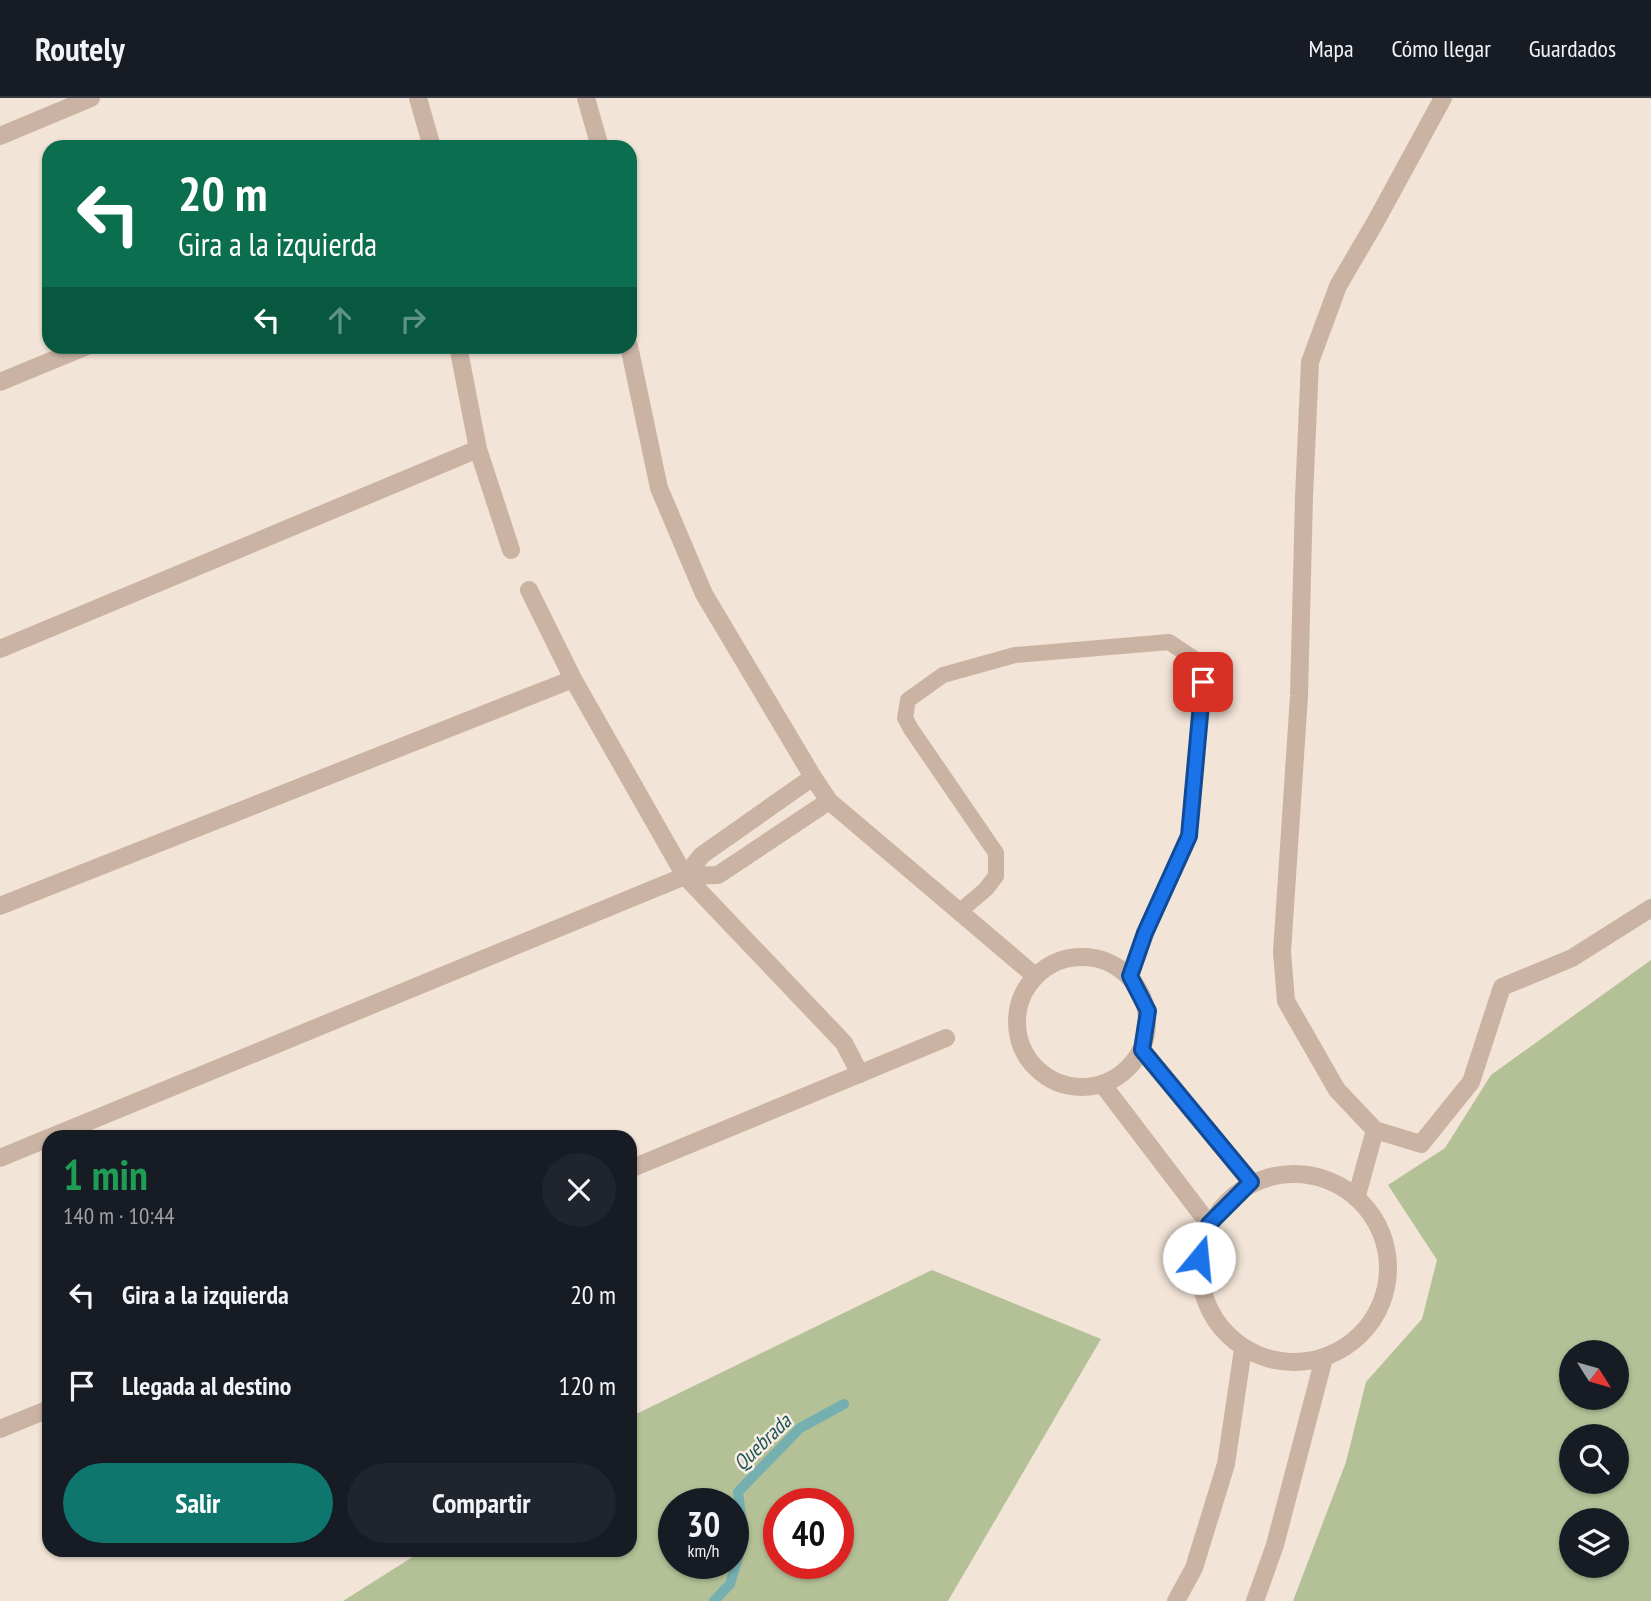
<!DOCTYPE html>
<html lang="es">
<head>
<meta charset="utf-8">
<style>
  :root { --surface:#171b24; --page:#20242c; --text:#f1f3f6; --muted:#9ea1a6; --line:#363941; --accent:#0f766e }
  body { margin:0; font-family:"PT Sans Narrow",sans-serif; background:var(--page); color:var(--text); height:100vh; display:flex; flex-direction:column; font-size:26px; white-space:nowrap }
  * { box-sizing:border-box; margin:0 }
  p { font-size:23px; color:var(--muted) }
  .icon { flex:none; width:38px; height:38px; fill:none; stroke:currentColor; stroke-width:2; stroke-linecap:round; stroke-linejoin:round }
  .map { position:relative; flex:1; overflow:hidden }
  .side { position:absolute; left:42px; top:1032px; width:595px; height:427px; display:flex; flex-direction:column; background:var(--surface); border-radius:21px; box-shadow:0 2px 5px #0004 }
  .side>* { flex:none }
  .hud { position:absolute; left:42px; top:42px; width:595px; height:214px; border-radius:21px; box-shadow:0 2px 5px #0004; background:#0b6e4f; color:#fff; overflow:hidden }
  .needle { width:46px; rotate:127deg }
  .fabs { position:absolute; left:1559px; top:1242px; display:grid; gap:14px }
  .fabs a { display:grid; place-items:center; width:70px; height:70px; border-radius:50%; background:var(--surface); box-shadow:0 2px 5px #0004; font-size:35px }
  .speed { position:absolute; left:658px; top:1390px; display:flex; gap:14px; font-size:35px; font-weight:700; text-align:center }
  .speed>* { display:grid; place-content:center; width:91px; height:91px; border-radius:50%; background:var(--surface); box-shadow:0 2px 5px #0004; line-height:1 }
  .speed small { font-size:18px; font-weight:400 }
  .speed .limit { border:10px solid #d22; background:#fff; color:#111 }
  .pin { position:absolute; display:grid; place-items:center; width:60px; height:60px; color:#fff; margin:-30px; border-radius:14px; box-shadow:0 4px 10px #0006 }
  .me { position:absolute; width:77px; margin:-38px; rotate:17deg; stroke-linejoin:round; filter:drop-shadow(0 0 5px #0008) }
  .turn { display:flex; align-items:center; gap:24px; height:147px; padding:0 21px; font-size:32px }
  .turn .icon { width:91px; height:91px; stroke-width:2.5 }
  .turn b { display:block; font-size:49px; line-height:60px }
  .lanes { display:flex; align-items:center; height:66px; padding:0 21px; background:#0003; justify-content:center; gap:35px; direction:ltr }
  .lanes .off { opacity:.35 }
  .round { display:grid; place-items:center; flex:none; width:74px; height:74px; border-radius:37px; background:var(--page) }
  .headline { display:flex; align-items:center; justify-content:space-between; height:119px; padding:0 21px }
  h1 { font-size:42px; font-weight:600; line-height:52px; color:#1e9e55 }
  .action { display:flex; gap:14px; margin-top:auto; padding:14px 21px }
  .action a { flex:1; height:80px; border-radius:42px; background:var(--accent); color:#fff; font-size:28px; font-weight:600; line-height:80px; text-align:center }
  .action a+a { background:var(--page); color:var(--text) }
  ul { padding:0; list-style:none }
  li { display:flex; align-items:center; gap:21px; height:91px; padding:0 21px }
  li div { flex:1 }
  li b { display:block; font-size:26px }
  li em { font-style:normal }
  header { display:flex; align-items:center; gap:42px; box-sizing:border-box; height:98px; padding:0 35px; background:var(--surface); border-bottom:2px solid var(--line) }
  header strong { font-size:33px }
  nav { display:flex; gap:38px; margin-inline-start:auto; font-size:24px }
  .map>svg:first-child { display:block }
  .green { fill:#b4c197; fill-rule:evenodd }
  .lines { fill:none; stroke-linecap:round; stroke-linejoin:round }
  .stream { stroke:#75afaf; stroke-width:10 }
  .service { stroke:#cab3a3; stroke-width:16 }
  .minor { stroke:#cab3a3; stroke-width:18 }
  .tertiary { stroke:#cab3a3; stroke-width:18 }
  .route-casing { stroke:#114b97; stroke-width:18 }
  .route { stroke:#1a73e8; stroke-width:12 }
  .labels { text-anchor:middle; dominant-baseline:central; stroke-width:5; stroke-linejoin:round; paint-order:stroke }
  .water-label { font-size:21px; font-style:italic; fill:#1a5557; stroke:#f9eee3 }
</style>
</head>
<body>
<header>
<strong>Routely</strong>
<nav><a>Mapa</a><a>Cómo llegar</a><a>Guardados</a></nav>
</header>
<div class="map">
<svg width="1651" height="1503" viewBox="0 0 1651 1503">
  <rect width="100%" height="100%" fill="#f2e4d7"/>
  <path class="green" d="M1651 862V1503H1293L1346 1364 1366 1284 1422 1221 1437 1162 1388 1087 1445 1050 1491 977ZM1572 1255H1617V1300H1572ZM1572 1339H1617V1384H1572ZM1572 1423H1617V1468H1572Z
    M932 1172 1101 1241 948 1503H343L422 1453 630 1452V1319ZM674 1405H733V1465H674ZM779 1405H838V1465H779Z"/>
  <g class="lines">
    <path class="stream" d="M714 1503 730 1486 744 1440 738 1394 800 1330 844 1306"/>
    <path class="service" d="M959 814 986 791 996 778V755L911 631 905 620 908 602 943 577 1015 557 1169 544 1193 560 1203 584 1189 738 1145 835 1130 878"/>
    <path class="minor" d="M418 0 432 49
      M586 0 600 49
      M1443 0 1376 123 1338 188 1310 264 1304 399 1299 598 1282 854 1286 903 1337 992 1375 1032 1421 1046 1471 984 1502 889 1572 860 1651 810
      M0 38 91 0
      M458 248 478 351 511 452
      M629 248 659 390 704 496 813 679 829 703 1034 877
      M0 284 87 248
      M529 492 573 581 685 778 844 945 860 976
      M0 551 478 351
      M685 778 702 757 813 679
      M0 808 573 581
      M1017 924a65 65 0 1 1 130 0a65 65 0 1 1-130 0Z
      M0 1060 685 778 718 777 829 703
      M630 1071 946 940
      M1357 1097 1375 1032
      M0 1331 49 1311"/>
    <path class="tertiary" d="M1142 952 1251 1084
      M1103 987 1209 1126
      M1200 1170a94 94 0 1 1 188 0a94 94 0 1 1-188 0Z
      M1176 1503 1194 1470 1226 1366 1243 1251
      M1255 1503 1275 1447 1324 1260"/>
  </g>
  <g class="lines">
    <g class="route-casing">
      <path id="route" d="M1199 1160 1209 1126 1251 1084 1142 952 1148 913 1130 878 1145 835 1189 738 1203 584"/>
    </g>
    <use href="#route" class="route"/>
  </g>
  <g class="labels">
    <g class="water-label">
      <text transform="translate(762 1344) rotate(-44)">Quebrada</text>
    </g>
  </g>
</svg>
<div class="fabs">
<a><svg class="needle" viewBox="-14 -14 28 28"><path d="M0-13l5 13h-10z" fill="#e53935"/><path d="M0 13l5-13h-10z" fill="#9ea1a6"/></svg></a>
<a><svg class="icon" aria-label="search" viewBox="0 0 24 24"><circle cx="10" cy="10" r="6"/><path d="M15 15l6 6"/></svg></a>
<a><svg class="icon" aria-label="layers" viewBox="0 0 24 24"><path d="M12 4l9 5-9 5-9-5zM3 14l9 5 9-5"/></svg></a>
</div>
<div class="speed"><div>30<small>km/h</small></div><div class="limit">40</div></div>
<div class="pin" style="left:1203px;top:584px;background:#d93025"><svg class="icon" aria-label="arrive" viewBox="0 0 24 24"><path d="M6 21V4h12l-3 4 3 4H6"/></svg></div>
<svg class="me" style="left:1199px;top:1160px" viewBox="-20 -20 40 40"><circle r="19" fill="#fff"/><path d="M0-13L10 11 0 6-10 11z" fill="#1a73e8"/></svg>
<div class="hud">
<div class="turn"><svg class="icon" aria-label="left" viewBox="0 0 24 24"><path d="M17 20v-9H6M10 6l-5 5 5 5"/></svg><div><b>20 m</b>Gira a la izquierda</div></div>
<div class="lanes"><svg class="icon" aria-label="left" viewBox="0 0 24 24"><path d="M17 20v-9H6M10 6l-5 5 5 5"/></svg><svg class="icon off" aria-label="ahead" viewBox="0 0 24 24"><path d="M12 20V5M6 11l6-6 6 6"/></svg><svg class="icon off" aria-label="right" viewBox="0 0 24 24"><path d="M7 20v-9h11M14 6l5 5-5 5"/></svg></div>
</div>
<section class="side">
<div class="headline"><div><h1>1 min</h1><p>140 m · 10:44</p></div><a class="round"><svg class="icon" aria-label="close" viewBox="0 0 24 24"><path d="M6 6l12 12M18 6L6 18"/></svg></a></div>
<ul>
<li><svg class="icon" aria-label="left" viewBox="0 0 24 24"><path d="M17 20v-9H6M10 6l-5 5 5 5"/></svg><div><b>Gira a la izquierda</b></div><em>20 m</em></li>
<li><svg class="icon" aria-label="arrive" viewBox="0 0 24 24"><path d="M6 21V4h12l-3 4 3 4H6"/></svg><div><b>Llegada al destino</b></div><em>120 m</em></li>
</ul>
<div class="action"><a>Salir</a><a>Compartir</a></div>
</section>
</div>
</body>
</html>
